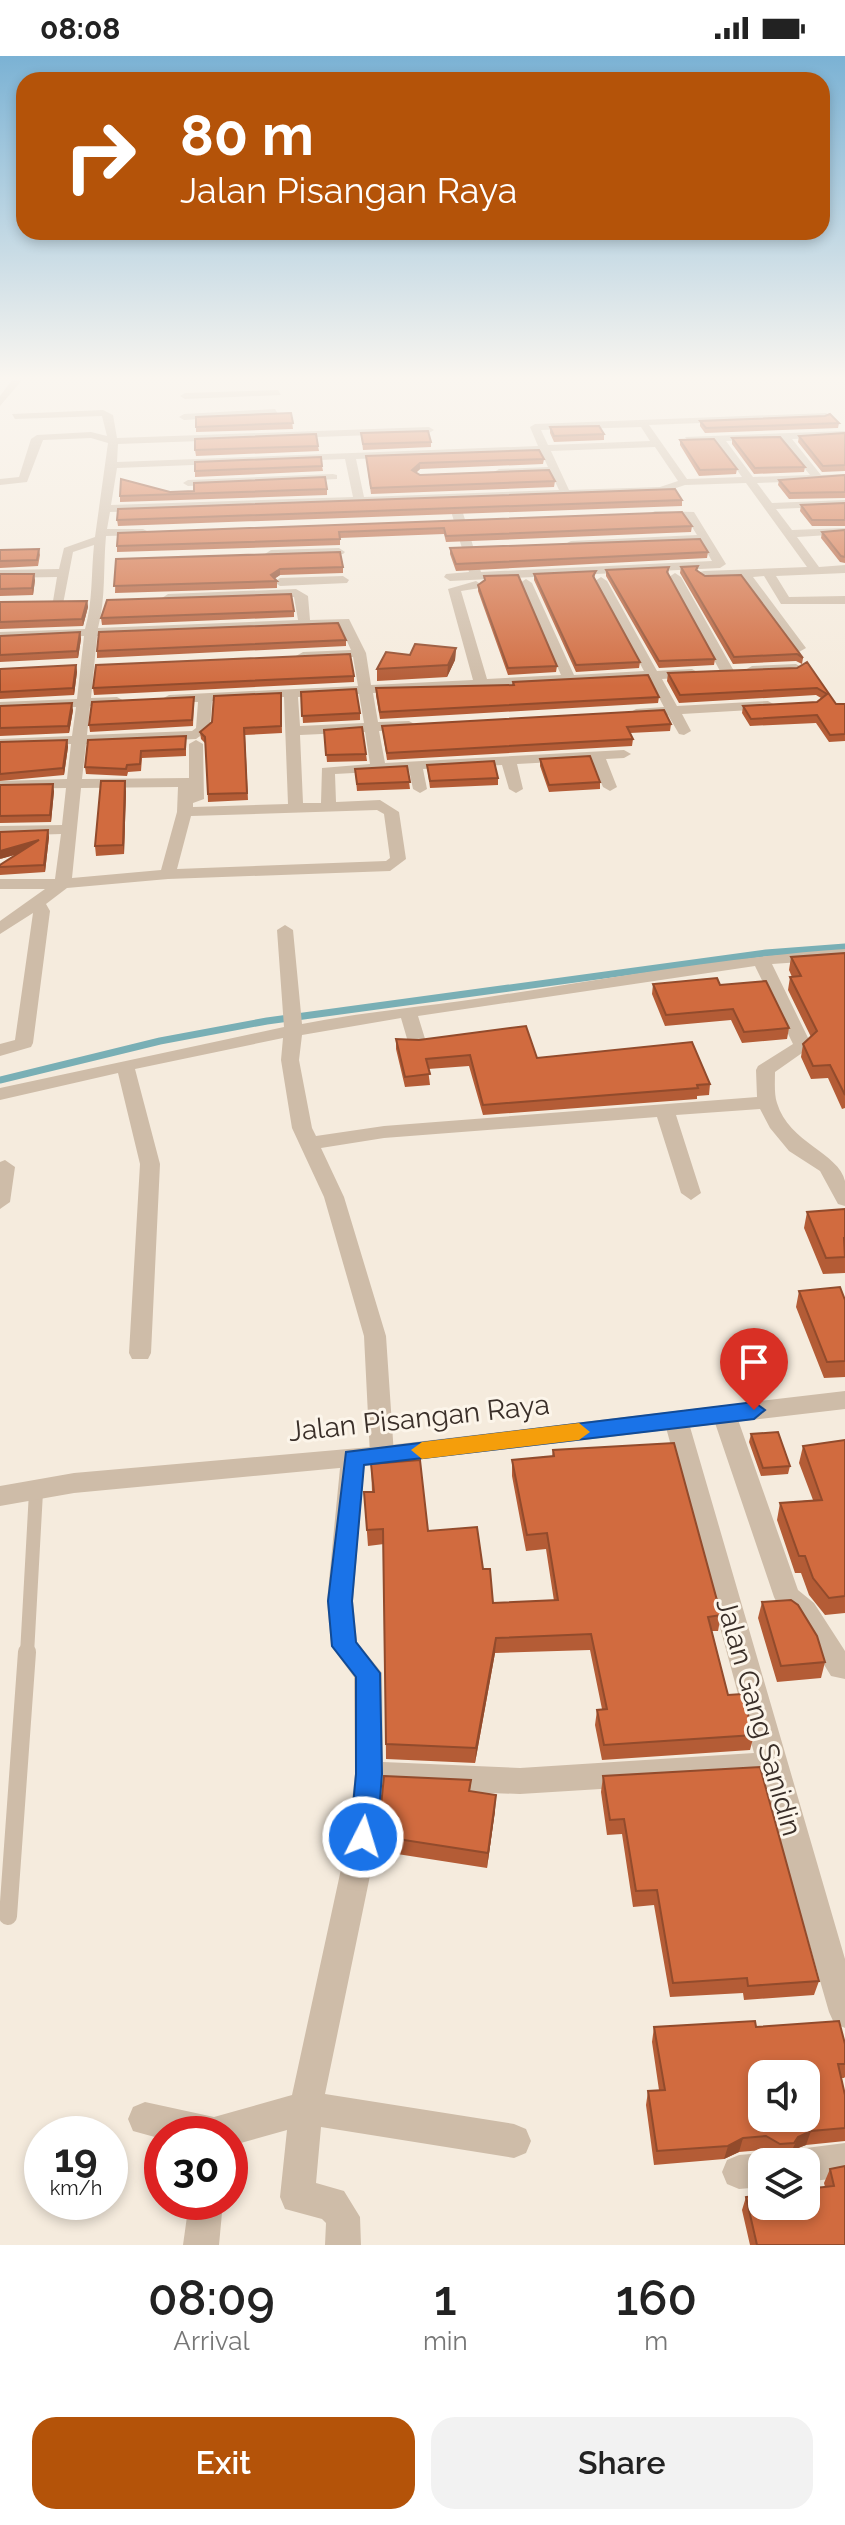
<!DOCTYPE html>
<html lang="en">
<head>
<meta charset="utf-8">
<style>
  :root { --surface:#fff; --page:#f2f2f2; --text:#222; --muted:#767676; --accent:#b45309 }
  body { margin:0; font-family:Raleway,sans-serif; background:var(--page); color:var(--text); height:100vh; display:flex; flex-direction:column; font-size:30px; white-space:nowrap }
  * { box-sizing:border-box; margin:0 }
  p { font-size:26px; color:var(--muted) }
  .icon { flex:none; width:44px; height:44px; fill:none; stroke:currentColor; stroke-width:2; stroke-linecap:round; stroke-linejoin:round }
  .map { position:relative; height:2189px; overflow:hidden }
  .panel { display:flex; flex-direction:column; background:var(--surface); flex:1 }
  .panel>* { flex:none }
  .guide { position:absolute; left:16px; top:16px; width:814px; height:168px; border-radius:24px; box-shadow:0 4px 12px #0003; background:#b45309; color:#fff; overflow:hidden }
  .fabs { position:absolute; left:748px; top:2004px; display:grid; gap:16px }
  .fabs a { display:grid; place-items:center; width:72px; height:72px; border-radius:16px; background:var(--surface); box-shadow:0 4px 12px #0003; font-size:40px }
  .speed { position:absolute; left:24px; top:2060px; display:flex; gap:16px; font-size:40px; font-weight:700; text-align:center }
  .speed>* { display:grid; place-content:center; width:104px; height:104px; border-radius:50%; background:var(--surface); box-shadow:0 4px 12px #0003; line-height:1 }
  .speed small { font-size:20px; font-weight:400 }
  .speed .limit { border:12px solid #d22; background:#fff; color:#111 }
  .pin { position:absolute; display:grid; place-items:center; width:68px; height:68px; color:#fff; margin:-82px -34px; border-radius:50% 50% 50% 0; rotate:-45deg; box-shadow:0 0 8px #0007 }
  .pin .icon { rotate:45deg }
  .me { position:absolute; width:88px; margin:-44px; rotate:5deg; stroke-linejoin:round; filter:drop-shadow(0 0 6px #0008) }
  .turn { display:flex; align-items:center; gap:28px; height:168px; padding:0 32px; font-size:36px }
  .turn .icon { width:104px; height:104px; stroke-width:2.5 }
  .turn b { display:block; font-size:56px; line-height:68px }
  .eta { display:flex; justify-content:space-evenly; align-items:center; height:136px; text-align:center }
  .eta b { font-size:48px; font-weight:600; line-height:56px }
  .cta { display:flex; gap:16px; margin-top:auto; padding:16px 32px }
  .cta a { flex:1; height:92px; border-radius:24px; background:var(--accent); color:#fff; font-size:32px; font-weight:600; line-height:92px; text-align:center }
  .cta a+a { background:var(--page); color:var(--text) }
  .status { display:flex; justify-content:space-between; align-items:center; height:56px; padding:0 40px; background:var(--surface); direction:ltr }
  .status svg { height:22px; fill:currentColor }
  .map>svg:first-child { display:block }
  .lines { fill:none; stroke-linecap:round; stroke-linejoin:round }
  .stream { stroke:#79afb5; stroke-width:7 }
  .service-far1 { stroke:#cebca8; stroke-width:14 }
  .service { stroke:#cebca8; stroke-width:18 }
  .minor { fill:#cebca8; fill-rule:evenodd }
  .tertiary { fill:#cebca8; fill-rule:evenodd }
  .wall { fill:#b45c36 }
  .shaded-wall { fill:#924b2c }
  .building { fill:#d16b3f; stroke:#924b2c; stroke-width:2; fill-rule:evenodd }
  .route { fill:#1a73e8; stroke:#114b97; stroke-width:2 }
  .slow { fill:#f59e0b }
  .labels { text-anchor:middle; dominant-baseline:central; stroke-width:6; stroke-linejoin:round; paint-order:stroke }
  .near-street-label { font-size:28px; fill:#3a2f29; stroke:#fcf5ea }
</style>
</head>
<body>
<div class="status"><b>08:08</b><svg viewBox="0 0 49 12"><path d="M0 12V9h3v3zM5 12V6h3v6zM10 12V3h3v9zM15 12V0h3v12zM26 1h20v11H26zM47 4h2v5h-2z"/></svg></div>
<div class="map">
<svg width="845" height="2189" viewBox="0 0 845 2189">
  <rect width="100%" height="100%" fill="#f5ebdd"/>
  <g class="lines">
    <path class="stream" d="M0 1024 160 985 267 965 766 897 845 891"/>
    <path class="service-far1" d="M27 1598 36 1436"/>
    <path class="service" d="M8 1860 27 1596"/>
    <path class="minor" d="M12 324H22L0 350V340Z
      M278 334 281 339 185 343 180 340 185 337Z
      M275 353 278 358 184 364 179 361 184 358Z
      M103 354 113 359 117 382 429 371 434 374 429 377 118 388 117 406 538 390 530 371 535 368 827 357 824 362 649 369 687 423 742 421 716 385 689 386 685 381 845 375V381L792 383 821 419 845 418V424L757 427 772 447 845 444V450L776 453 792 474 845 472V478L797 481 819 511 845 509V517L776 520 789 541 845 540V548H781L764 520 753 521 806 592 799 596 794 595 741 521 700 522V516L704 515 807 511 746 427 685 429 661 437 459 444 481 516 712 505 701 486 571 491 565 488 571 485 697 479 686 461 651 460 649 458 655 455 694 456 726 508 720 512 450 525 444 521 446 518 469 516 448 445 110 456 107 473H143L149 476 143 479 106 480C103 512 106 542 98 572L298 564 294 541 168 546 162 542 168 538 296 533 308 540 310 564 349 563 366 597 371 629 473 624 448 533 476 525 482 529 480 532 461 535 487 623 561 619 520 527 526 523 532 527 574 619 644 615 595 525 601 521 607 525 657 615 692 613 699 617 692 621 662 623 677 650 768 645 775 649 768 653 682 658 691 675 684 679 679 678 668 659 636 661 629 657 636 653 664 651 649 623 373 637 378 666 409 665 416 669 409 673 379 675 385 707 624 694 631 698 624 702 606 703 617 731 610 735 603 731 591 704 517 708 523 733 516 737 509 733 502 709 423 713 427 733 420 737 413 733 409 714 335 718 336 746 380 744 399 756 406 803 390 815 168 823 67 832 46 848 50 855 33 987 31 991 0 1000V988L15 984 33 857 0 878V865L45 833H0V823H55L61 778 0 780V770L62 769 66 732 0 733V725L67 723 71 688 0 691V683L72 680 76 651 0 654V646L77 643 84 580 0 584V576L85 573C93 545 91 518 94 489L73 496 63 548 53 545 57 521 0 522V514L59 513 64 492 95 481 108 387 91 382 43 384 27 426 0 429V423L19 421 31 383 37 379 91 376 107 380 102 360 15 363 12 358ZM641 371 650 385 548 389 541 374ZM781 383 810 419 753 421 726 385ZM655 391 678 425 660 431 569 434 551 395ZM541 396 548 411 499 413 494 416 499 419 551 417 559 434 364 441 356 403ZM345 403 353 441 111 449 117 412ZM340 570 351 594 303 596 296 600 303 604 353 601 358 630 169 639 162 643 164 646H198L196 672 192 675 87 679 90 650 117 649 124 645 117 641 91 642 97 580ZM359 638 364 667 300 670 298 641ZM284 641 288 748 193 751V747L204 743 203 688 196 684 189 688V722L82 723 86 688 196 683 210 673 212 645ZM365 676 370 708 322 712 321 747H303L300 679ZM178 731 177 756 161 814 72 822 81 732ZM377 754 384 758 390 802 386 805 177 813 191 760Z
      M333 418 337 419V423L188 430 183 427 188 424Z
      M339 492 345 496 343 498 271 502 265 498 271 494Z
      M675 517 681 521 734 615 732 618 720 615 669 521Z
      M343 520 349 524 347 527 280 530 274 526 280 522Z
      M796 608 803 612 801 615 752 618 745 614 752 610Z
      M285 869 293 874 302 968C368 955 434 950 501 939 615 921 729 901 845 893V903L772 908 812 990 775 1016C775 1026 774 1038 777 1047 789 1087 839 1097 845 1125 845 1132 845 1142 845 1150L838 1148 820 1115 789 1095 770 1072 760 1053 676 1059 701 1137 691 1144 681 1137 657 1061 384 1082 321 1092 344 1141 386 1280 394 1399 391 1406 382 1408 373 1406 370 1399 364 1280 324 1141 292 1072 281 1004 283 982 135 1013 160 1108 151 1297 148 1303H132L129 1297 140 1108 118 1017 0 1044V1032L284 971 277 874ZM755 910 793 988 758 1010 756 1014 757 1041 384 1070 316 1080 312 1072 299 1004 302 979 401 962 408 986 417 992 426 986 418 960Z
      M5 1104 15 1111 10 1146 0 1153V1106Z
      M724 1349 732 1352 736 1358 798 1534 814 1547 845 1595V1623L831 1620 796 1563 778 1549 774 1541 712 1358 716 1352Z
      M676 1355 684 1358 688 1364 845 1903V1972L834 1967 829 1956 762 1723 520 1738 382 1733 378 1781 325 2038 514 2068 526 2073 531 2085 526 2097 514 2102 321 2071 316 2127 344 2135 360 2161 361 2189H325L326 2167 322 2163 285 2153 280 2141 287 2074 230 2090V2078H162V2083L133 2075 128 2063 133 2051 145 2046 214 2061 292 2039 348 1781 355 1718 354 1621 331 1590 327 1545 341 1402 344 1395 353 1393 362 1395 365 1402 353 1545 357 1586 382 1617 383 1706 520 1712 754 1697 664 1364 668 1358Z
      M845 2087V2121L806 2126V2106H790L794 2097 806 2092Z
      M762 2097 776 2106H762V2131L739 2133 727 2128 722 2116 727 2104 739 2099Z
      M189 2146H223L219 2189H183Z"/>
    <path class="tertiary" d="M845 1335V1353L382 1408 74 1437 0 1450V1430L74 1417 382 1390Z"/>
  </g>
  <path class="wall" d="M291 357 293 373 196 376V371Z
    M700 365 839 367 838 372 705 377 700 370Z
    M550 371 604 378V384L554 386 550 377Z
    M361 377 431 386V391L363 394Z
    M845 377V415L822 416 798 386 799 380Z
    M732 382 805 411 804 416 754 418 732 388Z
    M680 384 737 413 736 418 699 420 680 389Z
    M318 390 319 395 196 400 195 394Z
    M366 400 544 403 543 408 420 413 416 417 420 419 555 425 554 431 371 438Z
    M322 410 323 415 195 421V415Z
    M845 419V442L789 443 778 429 779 424Z
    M327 433V439L120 446V440L194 435Z
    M682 444V450L118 470 117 464Z
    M845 447V470H812L800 455 801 449Z
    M682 456 692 470 691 476 446 486 444 478 340 482V489L117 496V490Z
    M845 474V507L840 506 821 482 822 476Z
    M450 492 708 496 707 502 456 515 450 498Z
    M39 493 40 499 38 510 0 512V494Z
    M116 503 343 511V517L280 519 274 523 277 525V532L115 537Z
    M698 510 697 515 803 602 802 608 796 605 733 608 680 517 681 511Z
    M669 511 668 519 715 603 714 609 659 612 606 520V514Z
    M596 515 594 523 640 606 639 612 576 616 534 524V518Z
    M0 518 35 524 33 539 0 540Z
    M484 520 557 610 556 616 508 619 478 535V529L484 525Z
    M87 545 88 551 83 570 0 573V546Z
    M294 555V561L102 569 101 562Z
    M80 576 81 583 78 602 0 606V580Z
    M346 584V590L97 602V595Z
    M456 592 455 604 447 621 377 625V613L410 599Z
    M807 606 836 648H845V685L829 686 816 667 750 670 742 657 743 650 817 646 821 642 816 639 679 647 667 625 668 617 797 612Z
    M76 609 77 616 74 639 0 643V613Z
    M354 620V626L94 639 93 632Z
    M513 626 659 641 658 647 380 663 376 639V632L512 629Z
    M301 636 360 657V664L303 667Z
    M281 637 282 677 245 679 248 744 208 746 206 688 201 683 200 676Z
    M194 641 193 670 90 676 89 669Z
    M0 650 73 654 69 677 0 680Z
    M671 668 670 675 630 677 633 683 632 690 387 704 383 677 382 670Z
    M324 674 366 698 367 705 327 706Z
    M186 680V700L142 702 141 715 128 716 127 720 86 718 85 711Z
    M67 684 68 691 64 719 0 725V686Z
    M540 703 600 726V733L549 736 540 710Z
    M427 709 498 722V729L430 732Z
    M407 710 410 733 357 735 355 713Z
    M0 729 54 735 51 766 0 767Z
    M126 735 124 798 96 800 95 790Z
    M48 774 49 781 45 816 0 819V809L17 798 0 803Z
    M845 897V1052L842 1053 828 1022 811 1023 801 1001 803 988 811 981 788 934 790 921H792L789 914 791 901Z
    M653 928 720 929 789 972 787 983 742 987 731 964 665 970 652 938Z
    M396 983 710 1028 709 1039 697 1040V1043L483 1059 469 1010 428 1013 430 1029 405 1031 396 993Z
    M845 1153V1217L823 1218 804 1172 807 1156Z
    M799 1235 845 1244V1321L824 1322 796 1251Z
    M751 1378 790 1410 788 1418 761 1420 749 1386Z
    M845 1384V1557L825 1559 809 1539 801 1517H795L777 1464 780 1447 813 1444 799 1407 803 1390Z
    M553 1394 721 1559 718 1575H712L728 1639 754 1679 750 1694 602 1704 595 1669 597 1654 602 1653 590 1594 495 1597 475 1707 386 1703 384 1488 368 1490 364 1436H372L371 1408 428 1475 483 1513 493 1547 554 1545 546 1493 526 1495 512 1420V1404L552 1401Z
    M762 1546 825 1606 821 1622 777 1626 758 1562Z
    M603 1720 819 1925 814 1939 744 1944 743 1937 670 1941 654 1849 633 1851 622 1778 607 1779 601 1736Z
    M471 1724 470 1735 495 1755 487 1812 378 1795V1780Z
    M654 1971H756L845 1988V2021L844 2022H841L845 2039V2085L806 2089 793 2094 789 2101 775 2102 762 2094 739 2096 724 2103 654 2109 646 2049 648 2035 659 2034 652 1986Z
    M845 2110V2189H750L742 2154 746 2141 825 2131 824 2127 830 2113Z"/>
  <path class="shaded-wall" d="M420 407V413L412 420V414Z
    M280 513V519L271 525V519Z
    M34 518 35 524 33 539 32 532Z
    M87 545 88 551 83 570 82 563Z
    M80 576 81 583 78 602 77 595Z
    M456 592 455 604 447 621 448 609Z
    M76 609 77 616 74 639 73 632Z
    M72 647 73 654 69 677 68 670Z
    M67 684 68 691 64 719 63 712Z
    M125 725 126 735 124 798 123 789Z
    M53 728 54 735 51 766 50 759Z
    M48 774 49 781 45 816 44 809Z
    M39 784 40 792 0 803V795Z
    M496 1582 495 1597 475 1707 476 1692Z
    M496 1739 495 1755 487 1812 488 1797Z
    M811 2075 806 2089 793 2094 789 2101 798 2081Z
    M743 2082 739 2096 724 2103 728 2090Z"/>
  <path class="building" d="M291 357 293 367 196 371V361Z
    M830 358 839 367 706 372 700 365 825 360Z
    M599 370 604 378 554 380 550 371Z
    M428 375 431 386 363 388 361 377Z
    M845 377V409L823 410 799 380Z
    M316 378 318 390 195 394V383Z
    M780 381 805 411 755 412 732 382Z
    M714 383 737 413 700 414 680 384Z
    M539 394 544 403 420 407 412 414 420 419 549 414 555 425 371 432 366 400Z
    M321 401 322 410 195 415V406Z
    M845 419V436L790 437 779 424Z
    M325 421 327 433 120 440 121 423 170 436 194 435V427Z
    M675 433 682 444 117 464 118 453Z
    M845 447V464H812L801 449Z
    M682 456 692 470 446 480 444 472 339 476 340 483 117 490 118 477Z
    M845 474V501L841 500 822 476Z
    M700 483 708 496 456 508 450 492Z
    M39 493 37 504 0 505V494Z
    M340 496 343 511 280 513 271 519 277 525 114 530 116 503Z
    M698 510 696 514 705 520 741 519 803 602 797 598 734 601 681 511Z
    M669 511 667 516 715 603 659 605 606 514Z
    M596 515 593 520 640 606 576 609 534 518Z
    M0 518H34L32 532 0 533Z
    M518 519 557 610 508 612 478 529 485 524 484 520Z
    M291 538 294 555 101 562 107 544Z
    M87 545 82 563 0 566V546Z
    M338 567 346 584 97 595 99 576Z
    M80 576 77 595 0 599V580Z
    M415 588 456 592 448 609 377 613 386 596 410 599Z
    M350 598 354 620 93 632 96 609Z
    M807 606 836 648H845V678L830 679 817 659 751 663 743 650 817 646 827 638 817 632 680 639 668 617 797 612Z
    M76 609 73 632 0 636V613Z
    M648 619 659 641 380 656 376 632 514 629 513 626Z
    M356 633 360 657 302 660 301 636Z
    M281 637V670L244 672 247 737 208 738 205 681 200 676 212 666 214 640Z
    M194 641 192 664 89 669 92 646Z
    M72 647 68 670 0 672V650Z
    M664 654 671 668 627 671 633 683 387 697 382 670Z
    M362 671 366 698 326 699 324 674Z
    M186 680 185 693 141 695 140 708 127 709 126 713 85 711 88 684Z
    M67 684 63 712 0 718V686Z
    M590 700 600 726 549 729 540 703Z
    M494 705 498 722 430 725 427 709Z
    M407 710 410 726H408L357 728 355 713Z
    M101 725H125L123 789 95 790Z
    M53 728 50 759 0 760V729Z
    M48 774 44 809 0 811V809L39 784 0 795V776Z
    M845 897V1039L830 1009 813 1010 803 988 817 975 790 921 801 920 791 901Z
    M717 922 720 929 766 925 789 972 744 976 733 953 666 959 653 928Z
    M526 970 537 1002 692 986 710 1028 697 1029 698 1032 483 1049 470 999 426 1003 430 1018 405 1021 396 983 419 984Z
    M845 1153V1182H844L845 1201 826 1202 807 1156Z
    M840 1231 845 1244V1305L827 1306 799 1235Z
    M778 1376 790 1410 763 1412 751 1378Z
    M845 1384V1540L829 1542 813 1522 805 1500H799L780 1447 822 1444 803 1390Z
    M674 1387 721 1559 708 1561 728 1639 742 1638 754 1679 604 1689 597 1654 607 1653 591 1578 496 1582 476 1692 386 1688 383 1473 367 1474 364 1436H374L371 1408 420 1404 428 1475 477 1471 483 1513H490L493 1547 558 1544 547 1477 527 1479 512 1404 554 1400 553 1394Z
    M791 1544 798 1549 817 1580 825 1606 781 1610 762 1546Z
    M760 1711 819 1925 748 1930 747 1922 673 1927 657 1834 636 1835 624 1763 610 1764 603 1720Z
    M384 1720 471 1724 469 1735 496 1739 488 1797 378 1780Z
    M755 1965 756 1971 839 1965 845 1988V2008H838L845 2039V2072L811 2075 798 2081 794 2087 780 2088 766 2080 743 2082 728 2090 657 2095 648 2035 665 2034 654 1971ZM762 2018H806V2062H762Z
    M845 2110V2189H757L746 2141 762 2139V2150H806V2133L834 2130 830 2113Z"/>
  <linearGradient id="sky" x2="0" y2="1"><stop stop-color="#7bb2d4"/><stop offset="0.51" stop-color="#faf6f0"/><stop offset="1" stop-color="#faf6f0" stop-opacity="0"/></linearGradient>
  <rect width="845" height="630" fill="url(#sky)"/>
  <path class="route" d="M754 1346 765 1354 754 1363 364 1409 352 1545 356 1586 380 1617 382 1718 377 1781 373 1790 363 1794 354 1790 350 1781 356 1718V1621L332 1590 328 1545 346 1396Z"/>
  <path class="slow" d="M579 1367 590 1376 579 1384 422 1403 411 1394 422 1386Z"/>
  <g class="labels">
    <g class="near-street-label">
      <text transform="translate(419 1362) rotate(-6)">Jalan Pisangan Raya</text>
      <text transform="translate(759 1661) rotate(74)">Jalan Gang Sanidin</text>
    </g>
  </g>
</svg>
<div class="fabs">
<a><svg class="icon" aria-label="sound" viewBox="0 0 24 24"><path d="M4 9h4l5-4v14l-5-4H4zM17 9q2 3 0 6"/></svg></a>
<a><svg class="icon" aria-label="layers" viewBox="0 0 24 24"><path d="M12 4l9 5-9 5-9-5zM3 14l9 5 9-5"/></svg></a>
</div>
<div class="speed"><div>19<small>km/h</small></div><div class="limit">30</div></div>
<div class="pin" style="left:754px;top:1354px;background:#d93025"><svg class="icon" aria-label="arrive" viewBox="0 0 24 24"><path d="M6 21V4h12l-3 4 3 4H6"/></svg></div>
<svg class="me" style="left:363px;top:1781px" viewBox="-20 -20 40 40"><circle r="17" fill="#1a73e8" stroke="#fff" stroke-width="3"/><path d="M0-11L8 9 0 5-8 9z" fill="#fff"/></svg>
<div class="guide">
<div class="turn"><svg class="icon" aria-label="right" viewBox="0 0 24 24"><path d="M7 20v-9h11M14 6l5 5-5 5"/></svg><div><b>80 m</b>Jalan Pisangan Raya</div></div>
</div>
</div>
<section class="panel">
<div class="eta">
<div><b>08:09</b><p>Arrival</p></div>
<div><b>1</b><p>min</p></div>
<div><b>160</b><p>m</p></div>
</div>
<div class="cta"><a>Exit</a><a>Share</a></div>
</section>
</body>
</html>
